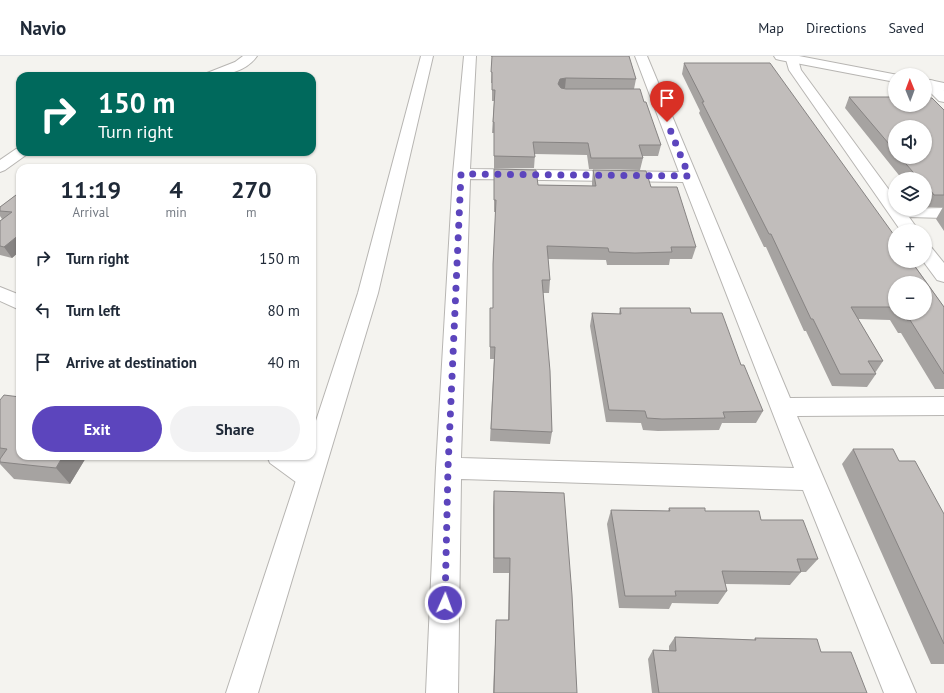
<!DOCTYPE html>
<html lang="en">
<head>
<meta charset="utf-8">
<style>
  :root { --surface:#fff; --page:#f2f2f3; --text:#1f2937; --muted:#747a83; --line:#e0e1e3; --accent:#5c45bd }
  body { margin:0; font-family:"PT Sans",sans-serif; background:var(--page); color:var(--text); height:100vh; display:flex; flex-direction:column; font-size:15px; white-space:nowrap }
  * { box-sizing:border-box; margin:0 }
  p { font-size:13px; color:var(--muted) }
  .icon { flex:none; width:22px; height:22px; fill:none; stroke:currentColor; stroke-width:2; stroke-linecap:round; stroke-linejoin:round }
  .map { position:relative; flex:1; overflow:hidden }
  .side { position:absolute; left:16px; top:108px; width:300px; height:296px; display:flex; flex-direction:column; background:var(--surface); border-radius:12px; box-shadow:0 1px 3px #0004 }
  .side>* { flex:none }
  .top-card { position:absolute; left:16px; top:16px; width:300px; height:84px; border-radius:12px; box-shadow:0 1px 3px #0004; background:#00695c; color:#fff; overflow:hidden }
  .needle { width:26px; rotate:359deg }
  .buttons { position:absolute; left:888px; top:12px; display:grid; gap:8px }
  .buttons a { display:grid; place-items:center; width:44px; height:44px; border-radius:50%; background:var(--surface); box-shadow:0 1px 3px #0004; font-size:20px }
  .pin { position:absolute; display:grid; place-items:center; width:34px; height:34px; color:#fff; margin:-41px -17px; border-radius:50% 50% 50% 0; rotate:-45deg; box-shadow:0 0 4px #0007 }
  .pin .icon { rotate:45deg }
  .me { position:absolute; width:44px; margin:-22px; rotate:2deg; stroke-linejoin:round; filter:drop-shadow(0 0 3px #0008) }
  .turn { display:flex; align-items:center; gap:14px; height:84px; padding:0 16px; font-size:18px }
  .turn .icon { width:52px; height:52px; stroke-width:2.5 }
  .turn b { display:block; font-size:28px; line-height:34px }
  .eta { display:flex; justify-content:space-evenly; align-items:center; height:68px; text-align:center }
  .eta b { font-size:24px; font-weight:700; line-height:28px }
  .cta { display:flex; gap:8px; margin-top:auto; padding:8px 16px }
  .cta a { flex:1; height:46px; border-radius:24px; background:var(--accent); color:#fff; font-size:16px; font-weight:700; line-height:46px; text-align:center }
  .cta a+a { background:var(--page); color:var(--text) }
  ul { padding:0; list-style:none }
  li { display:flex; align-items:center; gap:12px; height:52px; padding:0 16px }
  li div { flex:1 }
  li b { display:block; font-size:15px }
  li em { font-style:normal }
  header { display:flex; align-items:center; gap:24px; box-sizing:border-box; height:56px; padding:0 20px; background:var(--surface); border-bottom:1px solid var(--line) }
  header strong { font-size:19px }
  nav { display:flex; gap:22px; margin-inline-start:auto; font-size:14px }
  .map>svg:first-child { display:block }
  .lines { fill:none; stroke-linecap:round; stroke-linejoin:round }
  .minor-casing { stroke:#b7b5b2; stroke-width:2 }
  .tertiary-casing { stroke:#b7b5b2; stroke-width:2 }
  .secondary-casing { stroke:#b7b5b2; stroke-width:2 }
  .minor { fill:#fff; fill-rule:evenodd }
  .tertiary { fill:#fff; fill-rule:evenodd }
  .secondary { fill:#fff; fill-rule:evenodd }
  .wall { fill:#a6a3a1; fill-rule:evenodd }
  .shaded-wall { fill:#878483 }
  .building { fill:#c1bdbb; stroke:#878483 }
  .route { stroke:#5c45bd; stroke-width:7; stroke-dasharray:0 12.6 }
</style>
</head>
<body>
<header>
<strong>Navio</strong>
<nav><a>Map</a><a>Directions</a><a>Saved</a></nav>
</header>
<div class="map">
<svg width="944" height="637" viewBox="0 0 944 637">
  <rect width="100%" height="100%" fill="#f4f3ef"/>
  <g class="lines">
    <g class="minor-casing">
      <path id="minor" d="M243 0H257C246 16 223 20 205 20L207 17 235 6Z
        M464 0H476L470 113 679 116 635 0H647L790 342 944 341V359L797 360 916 637H884L803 434 461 423 458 637H426L436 412 453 118ZM470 123 683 126 794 412 461 402Z
        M785 0H797L801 14 895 142V153L944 152V162L909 161 919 175H901L789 14Z
        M929 24 934 25 944 35V46L939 45 925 31V25Z
        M20 92V96H29L26 99 5 114 0 116V104L16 93Z
        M925 189 931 191 944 207V226L937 224 923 205H925Z
        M0 231 20 239V254L0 245Z
        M267 400H298L318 413 322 421 318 429 309 432 300 429 270 407Z"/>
    </g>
    <g class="tertiary-casing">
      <path id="tertiary" d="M774 0H799L898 19H895V26L780 4 776 3Z
        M925 23 944 27V35L925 31Z"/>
    </g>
    <g class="secondary-casing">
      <path id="secondary" d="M421 0H433L378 237 258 637H226L304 400H312V377L358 237Z"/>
    </g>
    <use href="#minor" class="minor"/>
    <use href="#tertiary" class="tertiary"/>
    <use href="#secondary" class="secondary"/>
  </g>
  <path class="wall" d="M491 0H629L636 23 634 33 644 46 661 89 658 100H642L643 102 640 114 589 113 587 99 535 98 534 112H494V77H492L494 45H492V27H491L492 1H491Z
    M684 7 894 179V180L944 251V333H935L901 277H898L890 264 858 263 883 305 875 317 876 318 867 331 832 330 806 275H804L766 191H764L699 57 700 55 682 18ZM895 227 925 257H895Z
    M849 41 944 54V151H927L925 149V123H902L845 52ZM895 71 925 101H895Z
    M494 113 538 129 592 130V126L593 114 651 131 696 191 692 203H670L669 209H607L606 204 548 203 550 224 549 237H543L552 376 550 388 490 385 494 303H490V252H493V208L496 156H494Z
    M20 136V195L12 202 0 199V165L2 163 0 160V151Z
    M943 151H944V175L936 163Z
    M620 252 691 257 741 309 763 355 756 367H722L719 374 658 375 643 374 641 367 606 366 590 270 592 257 619 258Z
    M0 344 20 400H87L70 428 14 423 0 408Z
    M853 393 899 405 944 458V608H931L842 408Z
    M494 435 577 637H493L496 564H508L509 517H493V451Z
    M669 452 705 455 761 464 818 503 806 516H801L790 529 725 528 727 535 718 548 672 547 669 553 619 552 607 468 611 454 668 455Z
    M675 581 754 584 755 582 821 596 867 637H652L648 603 653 594 669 595V590Z"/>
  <path class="shaded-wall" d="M566 22 565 32 559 34 558 28 560 23Z
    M20 178V195L12 202 4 191Z
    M63 400H87L70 428 56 412Z"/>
  <path class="building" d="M492 0H629L636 23 566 22 560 23 558 28 561 32 566 33H640L644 46H646L661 89H639L643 102H591L588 87 533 86 535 101 494 100V66H493L495 34H492V16H491Z
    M684 7H770L894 179H893L895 182V205H911L944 251V318L910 264H907L902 257H925V227H895V251H851L883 305H868L876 318H840L813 263H811L771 178H769L702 46H704Z
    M849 41H895V49H925V42H932L944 54V139H934L925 127V123H919L900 101H925V71H895V95Z
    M494 113 536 114 538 129 596 130 593 114 646 115 651 131H677L696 191H671L672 196 635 197 609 196 608 192 547 190 550 224H542L550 315 552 376 491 373 495 291H490V252H493V208L496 144H494Z
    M20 136V178L4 191 0 190V165L12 156 0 155V151Z
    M620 252H690L691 257H722L741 309H744L763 355 723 356 725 362 662 363 647 362 645 355 609 354 592 257 621 258Z
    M4 339 20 341V400H63L56 412 0 406V403L7 393 0 392V344Z
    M853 393H893L899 405H915L944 458V588Z
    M494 435 564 437 572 539 577 637H494L496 564H509L510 502H494Z
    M669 452H705V455H759L761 464H803L818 503H797L801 516 722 515 727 535H675L676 540H625L611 454 670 455Z
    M675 581 756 584 755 582 817 583 821 596H851L867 637H659L653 594 676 595Z"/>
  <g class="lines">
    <path class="route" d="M445 547 448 412 461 118 689 120 667 66"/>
  </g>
</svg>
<div class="buttons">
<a><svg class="needle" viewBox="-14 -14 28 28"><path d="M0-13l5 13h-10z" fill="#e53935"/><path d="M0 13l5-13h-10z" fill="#747a83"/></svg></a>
<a><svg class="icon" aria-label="sound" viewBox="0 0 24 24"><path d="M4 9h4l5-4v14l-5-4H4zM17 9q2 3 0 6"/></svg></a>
<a><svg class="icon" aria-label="layers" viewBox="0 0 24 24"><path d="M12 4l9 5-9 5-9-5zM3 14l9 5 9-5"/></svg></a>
<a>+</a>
<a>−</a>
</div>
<div class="pin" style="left:667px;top:66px;background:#d93025"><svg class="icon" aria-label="arrive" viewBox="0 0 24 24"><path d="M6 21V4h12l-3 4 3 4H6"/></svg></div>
<svg class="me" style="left:445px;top:547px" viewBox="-20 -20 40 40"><circle r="17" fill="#5c45bd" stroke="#fff" stroke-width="3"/><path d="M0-11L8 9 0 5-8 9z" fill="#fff"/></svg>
<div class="top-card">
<div class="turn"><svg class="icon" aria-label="right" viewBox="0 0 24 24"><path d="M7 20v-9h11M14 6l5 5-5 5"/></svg><div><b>150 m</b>Turn right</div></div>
</div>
<section class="side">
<div class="eta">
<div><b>11:19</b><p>Arrival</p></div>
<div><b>4</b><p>min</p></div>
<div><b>270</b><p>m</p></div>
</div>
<ul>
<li><svg class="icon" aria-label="right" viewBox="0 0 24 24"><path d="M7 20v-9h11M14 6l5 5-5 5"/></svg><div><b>Turn right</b></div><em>150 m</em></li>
<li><svg class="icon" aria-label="left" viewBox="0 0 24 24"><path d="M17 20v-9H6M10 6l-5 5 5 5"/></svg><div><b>Turn left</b></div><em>80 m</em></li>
<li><svg class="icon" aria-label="arrive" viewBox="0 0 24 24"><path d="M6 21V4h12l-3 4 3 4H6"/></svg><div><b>Arrive at destination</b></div><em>40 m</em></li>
</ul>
<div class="cta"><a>Exit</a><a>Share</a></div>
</section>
</div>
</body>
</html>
